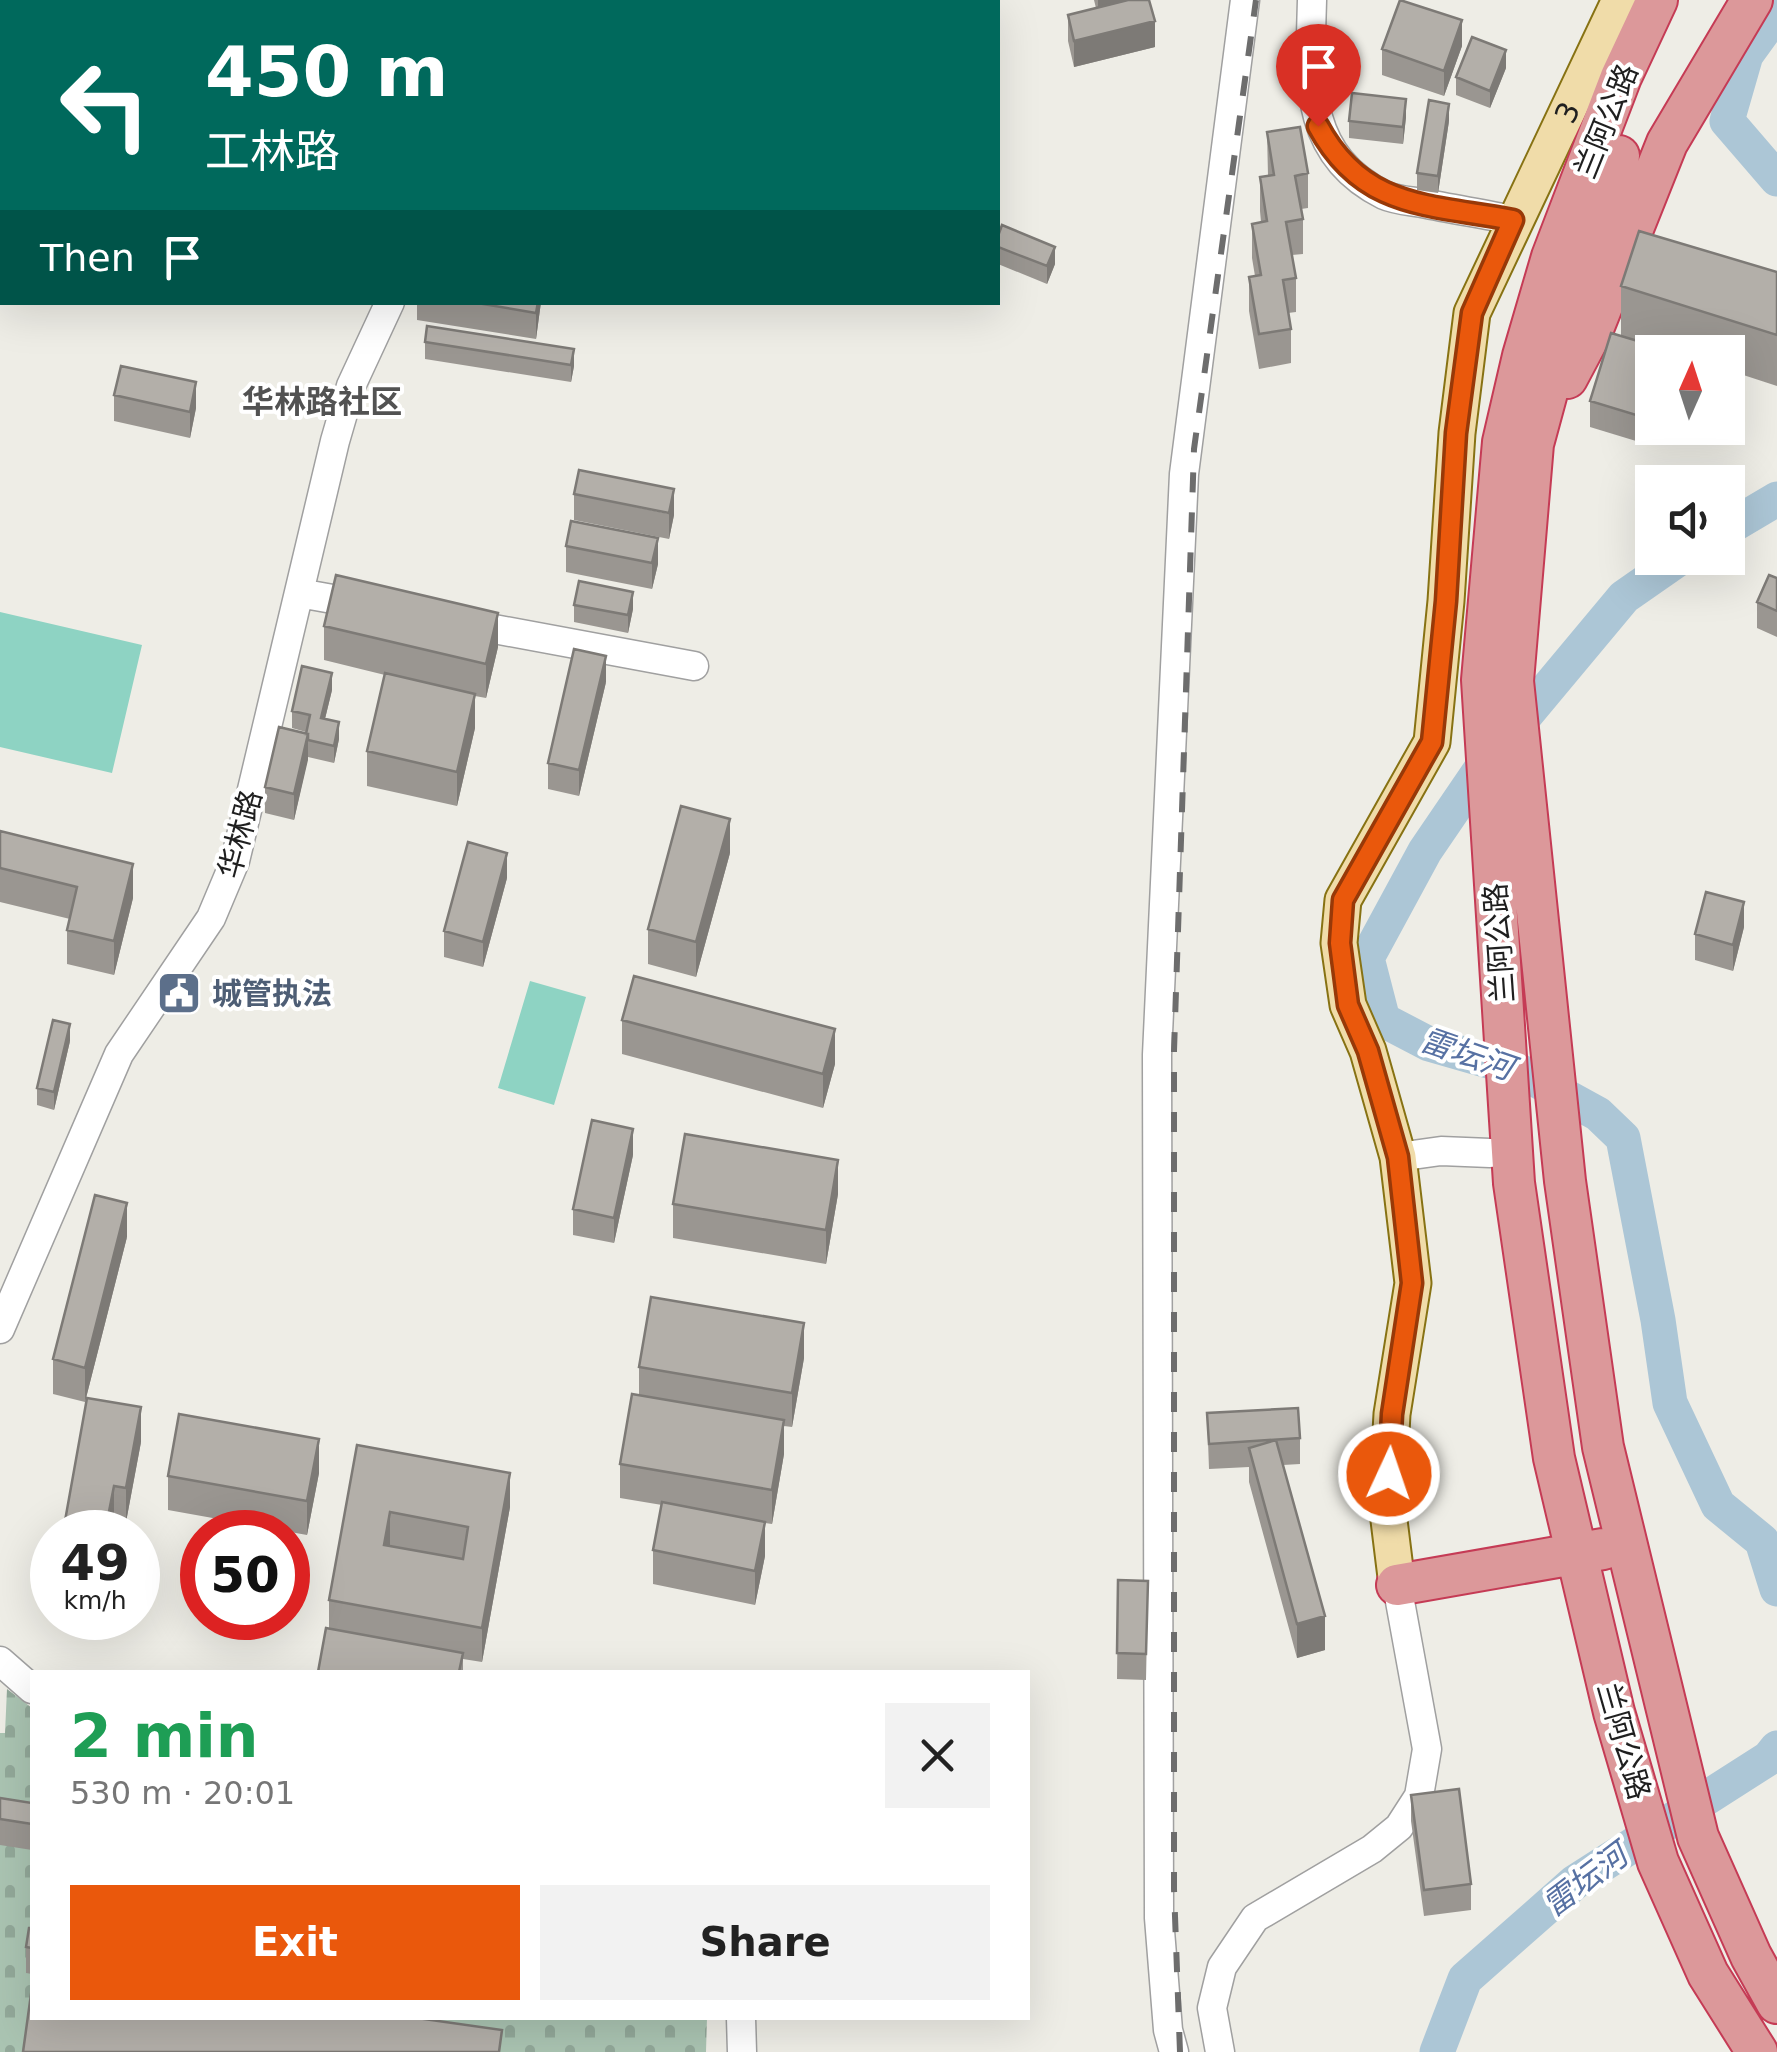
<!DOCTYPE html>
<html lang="en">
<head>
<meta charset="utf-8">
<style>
  :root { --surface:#fff; --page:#f2f2f2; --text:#222; --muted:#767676; --accent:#ea580c }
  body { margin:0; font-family:"DejaVu Sans","Noto Sans SC",sans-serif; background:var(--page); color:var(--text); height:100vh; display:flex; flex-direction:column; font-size:38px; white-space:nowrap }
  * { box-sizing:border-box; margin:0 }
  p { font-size:32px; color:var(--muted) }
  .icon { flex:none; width:55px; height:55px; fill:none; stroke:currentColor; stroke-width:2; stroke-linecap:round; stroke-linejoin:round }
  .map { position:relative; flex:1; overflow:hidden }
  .details { position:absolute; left:30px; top:1670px; width:1000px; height:350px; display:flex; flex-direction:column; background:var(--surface); border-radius:0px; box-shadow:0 10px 40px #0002 }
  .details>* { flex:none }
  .hud { position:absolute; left:0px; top:0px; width:1000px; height:305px; box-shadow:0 10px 40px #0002; background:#00695c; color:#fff; overflow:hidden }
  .needle { width:65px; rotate:3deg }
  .controls { position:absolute; left:1635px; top:335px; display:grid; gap:20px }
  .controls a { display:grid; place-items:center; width:110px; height:110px; border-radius:0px; background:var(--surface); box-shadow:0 10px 40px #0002; font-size:50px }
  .speed { position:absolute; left:30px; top:1510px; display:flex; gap:20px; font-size:50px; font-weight:700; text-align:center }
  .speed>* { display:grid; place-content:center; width:130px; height:130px; border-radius:50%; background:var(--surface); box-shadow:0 10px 40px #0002; line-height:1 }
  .speed small { font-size:25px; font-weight:400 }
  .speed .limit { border:15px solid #d22; background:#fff; color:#111 }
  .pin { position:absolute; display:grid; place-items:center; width:85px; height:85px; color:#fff; margin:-102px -42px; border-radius:50% 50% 50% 0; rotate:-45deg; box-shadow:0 0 10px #0007 }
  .pin .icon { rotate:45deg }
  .me { position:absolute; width:110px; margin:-55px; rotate:3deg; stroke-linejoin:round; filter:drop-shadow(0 0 8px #0008) }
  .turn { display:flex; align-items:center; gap:35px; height:210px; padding:0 40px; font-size:45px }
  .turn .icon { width:130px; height:130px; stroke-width:2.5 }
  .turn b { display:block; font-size:70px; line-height:85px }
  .then { display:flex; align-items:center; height:95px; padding:0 40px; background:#0003; gap:20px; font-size:38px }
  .round { display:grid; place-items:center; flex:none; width:105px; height:105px; border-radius:0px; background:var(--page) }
  .overview { display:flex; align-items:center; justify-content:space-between; height:170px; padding:0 40px }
  h1 { font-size:60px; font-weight:700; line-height:75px; color:#1e9e55 }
  .action { display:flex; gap:20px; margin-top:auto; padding:20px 40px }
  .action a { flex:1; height:115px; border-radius:0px; background:var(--accent); color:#fff; font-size:40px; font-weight:700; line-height:115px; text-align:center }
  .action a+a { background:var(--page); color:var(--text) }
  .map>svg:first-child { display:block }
  .cemetery { fill:url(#cemetery-stones) }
  .pitch { fill:#8ed3c3 }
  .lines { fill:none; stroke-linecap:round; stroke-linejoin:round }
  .river { stroke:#acc6d6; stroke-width:35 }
  .minor-casing { stroke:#a0a0a0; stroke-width:31 }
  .major-casing { stroke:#877213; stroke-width:39 }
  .highway-casing { stroke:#c53b55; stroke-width:44 }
  .minor { stroke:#fff; stroke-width:28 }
  .major { stroke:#f0dca9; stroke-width:35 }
  .highway { stroke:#dc989a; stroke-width:40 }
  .rail { stroke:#6d6d6d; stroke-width:6; stroke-dasharray:20 20; stroke-linecap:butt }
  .wall { fill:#9a9691 }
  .shaded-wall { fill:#7d7a76 }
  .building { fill:#b3afa9; stroke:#7d7a76; stroke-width:2.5; fill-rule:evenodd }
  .route-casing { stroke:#983908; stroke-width:25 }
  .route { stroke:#ea580c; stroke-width:18 }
  .labels { text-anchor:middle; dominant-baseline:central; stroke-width:8; stroke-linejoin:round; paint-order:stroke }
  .street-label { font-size:30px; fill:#1f1f1f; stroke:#fff }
  .service-label { font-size:30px; font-weight:bold; fill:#4e5e75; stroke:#fff; text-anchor:start }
  .neighbourhood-label { font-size:32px; font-weight:bold; fill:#525252; stroke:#fff }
  .water-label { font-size:32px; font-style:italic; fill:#5771a3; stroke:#fff }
</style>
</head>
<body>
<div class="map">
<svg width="1777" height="2052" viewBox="0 0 1777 2052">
  <defs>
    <pattern id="cemetery-stones" width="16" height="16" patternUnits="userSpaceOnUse" patternTransform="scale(2.5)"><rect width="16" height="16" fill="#aac4b2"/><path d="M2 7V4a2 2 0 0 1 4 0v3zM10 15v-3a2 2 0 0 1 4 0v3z" fill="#92a899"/></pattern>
  </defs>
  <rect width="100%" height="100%" fill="#eeede6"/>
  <path class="cemetery" d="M7 1689 32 1708V2018H707L706 2052H0V1733H5Z"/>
  <path class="pitch" d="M0 612 142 645 112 773 0 747Z
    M530 981 586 997 554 1105 498 1088Z"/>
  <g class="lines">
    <path class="river" d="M1777 12 1746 55 1727 121 1777 179
      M1728 528 1777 499
      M1680 558 1624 597 1483 766 1425 851 1367 958 1383 1020 1429 1044 1516 1069 1598 1114 1623 1138 1658 1320 1670 1403 1718 1505 1762 1541 1777 1589
      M1437 2052 1465 1979 1575 1882 1769 1758 1777 1748"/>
    <g class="minor-casing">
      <path id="minor" d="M1312 0C1310 78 1302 154 1384 195 1395 200 1410 201 1422 203 1452 209 1483 214 1513 220
        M470 2 471 0
        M299 593 366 605
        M462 623 694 666
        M1398 1157 1441 1151 1490 1153
        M0 1329 119 1054 211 918 235 861 335 441 351 386 390 302
        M0 1661 32 1689
        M741 2018 742 2052
        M1174 2052 1168 2030 1159 1918 1157 1055 1184 474 1245 0
        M1220 2052 1212 2008 1222 1967 1255 1918 1372 1849 1399 1827 1419 1796 1427 1749 1397 1585"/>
    </g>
    <g class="major-casing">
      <g id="major">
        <path id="s1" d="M1397 1585 1387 1504 1392 1414 1413 1283 1398 1157 1368 1051 1348 1005 1339 943 1343 900 1432 742 1446 601 1457 433 1472 313 1620 0"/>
      </g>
    </g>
    <g class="highway-casing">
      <path id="highway" d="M1657 0 1621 77 1552 257 1523 356 1503 442 1482 680 1514 1183 1554 1458 1614 1712 1658 1862 1708 1974 1757 2052
        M1619 156 1581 267 1533 444 1513 681 1565 1181 1603 1447 1698 1837 1751 1956 1777 2003
        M1567 378 1592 331 1667 143 1752 0
        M1397 1585 1603 1549"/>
    </g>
    <use href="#minor" class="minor"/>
    <use href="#major" class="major"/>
    <use href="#highway" class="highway"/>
    <path class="rail" d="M1180 2052 1174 1889V1051L1194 449 1256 0"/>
  </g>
  <path class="wall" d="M357 0H391L390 2H369Z
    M484 0H529L528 2H484Z
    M1094 0H1149L1155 47 1074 67 1068 41V15L1096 8Z
    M1462 46 1444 96 1382 75V49Z
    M1506 68 1490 108 1456 95V77Z
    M1406 117 1403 144 1349 138V121Z
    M1449 121 1438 193 1417 190V173Z
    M1267 132 1308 173V208L1301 209 1303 219V254L1292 255 1296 278V312L1288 313 1291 329V363L1259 369 1249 311V277L1255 276 1252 258V224L1261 222 1260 211V177L1268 176Z
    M998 236 1055 264 1047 284 998 264Z
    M1777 272V386L1728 370V352H1671L1658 348 1636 441 1590 427V401L1621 336V286Z
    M417 302H541L536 339 417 320Z
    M425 342 574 366 571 382 425 359Z
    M114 395 196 408 190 438 114 421Z
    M574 494 674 515 669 539 574 520Z
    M566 546 658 564 652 589 566 572Z
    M1777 578V637L1757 628V602Z
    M574 605 633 609 628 633 574 622Z
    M324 626 498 647 486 698 475 696V728L457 806 367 786V751L385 675 324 660Z
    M606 682 579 796 548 789V763Z
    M332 690 325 719 339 739 334 763 308 757 294 820 265 813V787L306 734V732L292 728V711Z
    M0 831 133 898 114 975 67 964V930L70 919 0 902Z
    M730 853 696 977 648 964V929Z
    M507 878 483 967 444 957V931Z
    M1744 927 1733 971 1695 960V934Z
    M622 1020 835 1064 823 1108 622 1054Z
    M70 1041 54 1110 37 1105V1088Z
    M633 1155 614 1243 573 1235V1209Z
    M838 1194 826 1264 673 1238V1204Z
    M127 1237 85 1402 53 1394V1359Z
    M804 1358 792 1427 784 1426V1454L772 1524 765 1523V1556L755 1605 653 1584V1550L662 1505 620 1498V1464L639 1395V1367Z
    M1207 1413 1300 1438V1464L1283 1465 1325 1650 1297 1658 1249 1482V1467L1209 1469Z
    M141 1442 126 1522 114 1520 63 1532Z
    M357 1445 510 1507 482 1662 463 1659V1672L329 1628V1600Z
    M319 1473 307 1535 168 1510V1476Z
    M1118 1580 1148 1581 1146 1680 1117 1679Z
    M1411 1795 1471 1884V1910L1424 1916 1411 1821Z
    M0 1798 32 1803V1850L0 1845Z
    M32 1928V1974L26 1973V1947Z"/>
  <path class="shaded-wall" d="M1098 0H1149L1098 13Z
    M1462 20V46L1444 96V71Z
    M1155 21V47L1074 67V41Z
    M1506 50V68L1490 108V91Z
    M2 83V117L0 127V93Z
    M1406 99V117L1403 144V127Z
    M1449 104V121L1438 193V176Z
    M1055 247V264L1047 284V266Z
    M538 302H541L536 339V313Z
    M574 349V366L571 382V365Z
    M1652 363V389L1636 441V415Z
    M196 382V408L190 438V412Z
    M674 489V515L669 539V513Z
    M658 538V564L652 589V563Z
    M633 592V609L628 633V615Z
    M498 613V647L486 698V664Z
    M606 656V682L579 796V770Z
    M332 673V690L321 735V718Z
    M475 694V728L457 806V772Z
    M339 722V739L334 763V746Z
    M308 734V760L294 820V794Z
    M730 819V853L696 977V942Z
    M507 853V878L483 967V942Z
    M133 864V898L114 975V941Z
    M1744 902V927L1733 971V945Z
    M70 1024V1041L54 1110V1092Z
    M835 1029V1064L823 1108V1074Z
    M633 1129V1155L614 1243V1218Z
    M838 1160V1194L826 1264V1230Z
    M127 1203V1237L85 1402V1368Z
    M804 1323V1358L792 1427V1393Z
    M141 1407V1442L126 1522V1488Z
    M784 1420V1454L772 1524V1490Z
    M319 1439V1473L307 1535V1501Z
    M510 1473V1507L482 1662V1628Z
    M114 1486V1520L111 1532H105Z
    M390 1512V1547L384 1545Z
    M765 1522V1556L755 1605V1571Z
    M1325 1616V1650L1297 1658V1624Z"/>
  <path class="building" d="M495 0H512L523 2H495Z
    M665 0H705L704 2H664Z
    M1128 0H1149L1155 21 1074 41 1068 15Z
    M1400 0 1462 20 1444 71 1382 49Z
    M1472 37 1506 50 1490 91 1456 77Z
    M0 48 2 49V83L0 93Z
    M1352 93 1406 99 1403 127 1349 121Z
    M1429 100 1449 104 1438 176 1417 173Z
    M1300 127 1308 173 1295 176 1303 219 1286 222 1296 278 1283 280 1291 329 1259 334 1249 277 1261 275 1252 224 1267 221 1260 177 1274 175 1267 132Z
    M1002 225 1055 247 1047 266 998 247V236Z
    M1639 231 1777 272V335L1621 286Z
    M471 302H538L536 313Z
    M427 326 574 349 571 365 425 342Z
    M1611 333 1658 347 1656 352H1652V363L1636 415 1590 401Z
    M121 366 196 382 190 412 114 395Z
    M579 470 674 489 669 513 574 494Z
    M571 521 658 538 652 563 566 546Z
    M336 575 498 613 486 664 324 626Z
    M1769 575 1777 578V611L1757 602Z
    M579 581 633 592 628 615 574 605Z
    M574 649 606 656 579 770 548 763Z
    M302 666 332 673 321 718 339 722 334 746 308 740V734H306L310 715 292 711Z
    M385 673 475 694 457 772 367 751Z
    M279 727 308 734 294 794 265 787Z
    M681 806 730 819 696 942 648 929Z
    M0 831 133 864 114 941 67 930 77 887 0 868Z
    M468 842 507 853 483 942 444 931Z
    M1706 892 1744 902 1733 945 1695 934Z
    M634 976 835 1029 823 1074 622 1020Z
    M53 1020 70 1024 54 1092 37 1088Z
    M592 1120 633 1129 614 1218 573 1209Z
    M685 1134 838 1160 826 1230 673 1204Z
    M95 1195 127 1203 85 1368 53 1359Z
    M651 1297 804 1323 792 1393 639 1367Z
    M632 1394 784 1420 772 1490 620 1464Z
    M87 1398 141 1407 126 1488 114 1486 105 1532H63Z
    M1298 1408 1300 1438 1209 1444 1207 1413Z
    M179 1414 319 1439 307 1501 168 1476Z
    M1276 1440 1325 1616 1297 1624 1249 1448Z
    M357 1445 510 1473 482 1628 329 1600ZM390 1512 468 1527 463 1559 384 1545Z
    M662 1502 765 1522 755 1571 653 1550Z
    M1118 1580 1148 1581 1146 1654 1117 1653Z
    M326 1628 463 1653 459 1672H318Z
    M1459 1789 1471 1884 1424 1890 1411 1795Z
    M0 1798 32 1803V1824L0 1819Z
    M29 1928H32V1948L26 1947Z
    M32 1987V2018H417L502 2030 499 2052H23Z"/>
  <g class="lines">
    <g class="route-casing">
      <path id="route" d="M1318 126C1363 210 1430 204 1513 220L1472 313 1456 433 1446 601 1432 742 1343 900 1340 943 1348 1005 1368 1051 1398 1157 1412 1283 1392 1414 1389 1474"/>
    </g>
    <use href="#route" class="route"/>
  </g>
  <defs>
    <g id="civic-square" transform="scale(2.25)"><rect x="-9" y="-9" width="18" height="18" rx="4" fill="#5c6f8a" stroke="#fff"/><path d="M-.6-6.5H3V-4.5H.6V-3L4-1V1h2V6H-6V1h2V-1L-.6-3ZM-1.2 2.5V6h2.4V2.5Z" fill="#fff"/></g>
  </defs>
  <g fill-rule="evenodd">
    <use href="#civic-square" x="179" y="993"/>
  </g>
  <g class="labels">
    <g class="street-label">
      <text stroke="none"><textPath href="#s1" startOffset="1532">3</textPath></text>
      <text transform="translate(1606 121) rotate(-68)">兰阿公路</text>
      <text transform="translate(240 834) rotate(-75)">华林路</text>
      <text transform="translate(1499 943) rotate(-94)">兰阿公路</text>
      <text transform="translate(1624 1741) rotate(74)">兰阿公路</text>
    </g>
    <g class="service-label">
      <text x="212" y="993">城管执法</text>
    </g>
    <g class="neighbourhood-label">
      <text x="322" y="402">华林路社区</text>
    </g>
    <g class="water-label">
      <text transform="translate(1467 1054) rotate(19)">雷坛河</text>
      <text transform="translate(1585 1880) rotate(-37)">雷坛河</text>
    </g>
  </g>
</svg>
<div class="controls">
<a><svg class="needle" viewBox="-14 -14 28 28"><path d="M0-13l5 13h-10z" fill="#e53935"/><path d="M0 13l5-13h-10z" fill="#767676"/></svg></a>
<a><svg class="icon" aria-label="sound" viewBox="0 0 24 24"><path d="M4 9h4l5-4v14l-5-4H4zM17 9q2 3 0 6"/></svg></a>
</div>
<div class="speed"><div>49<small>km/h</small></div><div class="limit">50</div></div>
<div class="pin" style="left:1318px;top:126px;background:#d93025"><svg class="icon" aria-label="arrive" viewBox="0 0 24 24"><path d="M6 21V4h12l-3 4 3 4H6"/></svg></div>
<svg class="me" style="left:1389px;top:1474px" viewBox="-20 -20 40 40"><circle r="17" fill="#ea580c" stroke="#fff" stroke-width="3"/><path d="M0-11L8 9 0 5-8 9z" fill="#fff"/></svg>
<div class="hud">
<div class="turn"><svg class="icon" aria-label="left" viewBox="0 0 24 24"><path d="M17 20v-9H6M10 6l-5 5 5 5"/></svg><div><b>450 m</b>工林路</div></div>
<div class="then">Then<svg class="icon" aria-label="arrive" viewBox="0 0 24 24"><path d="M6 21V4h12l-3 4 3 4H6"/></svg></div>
</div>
<section class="details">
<div class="overview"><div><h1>2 min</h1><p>530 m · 20:01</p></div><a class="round"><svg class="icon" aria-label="close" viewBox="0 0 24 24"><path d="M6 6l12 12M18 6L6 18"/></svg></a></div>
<div class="action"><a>Exit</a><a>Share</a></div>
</section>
</div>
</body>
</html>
